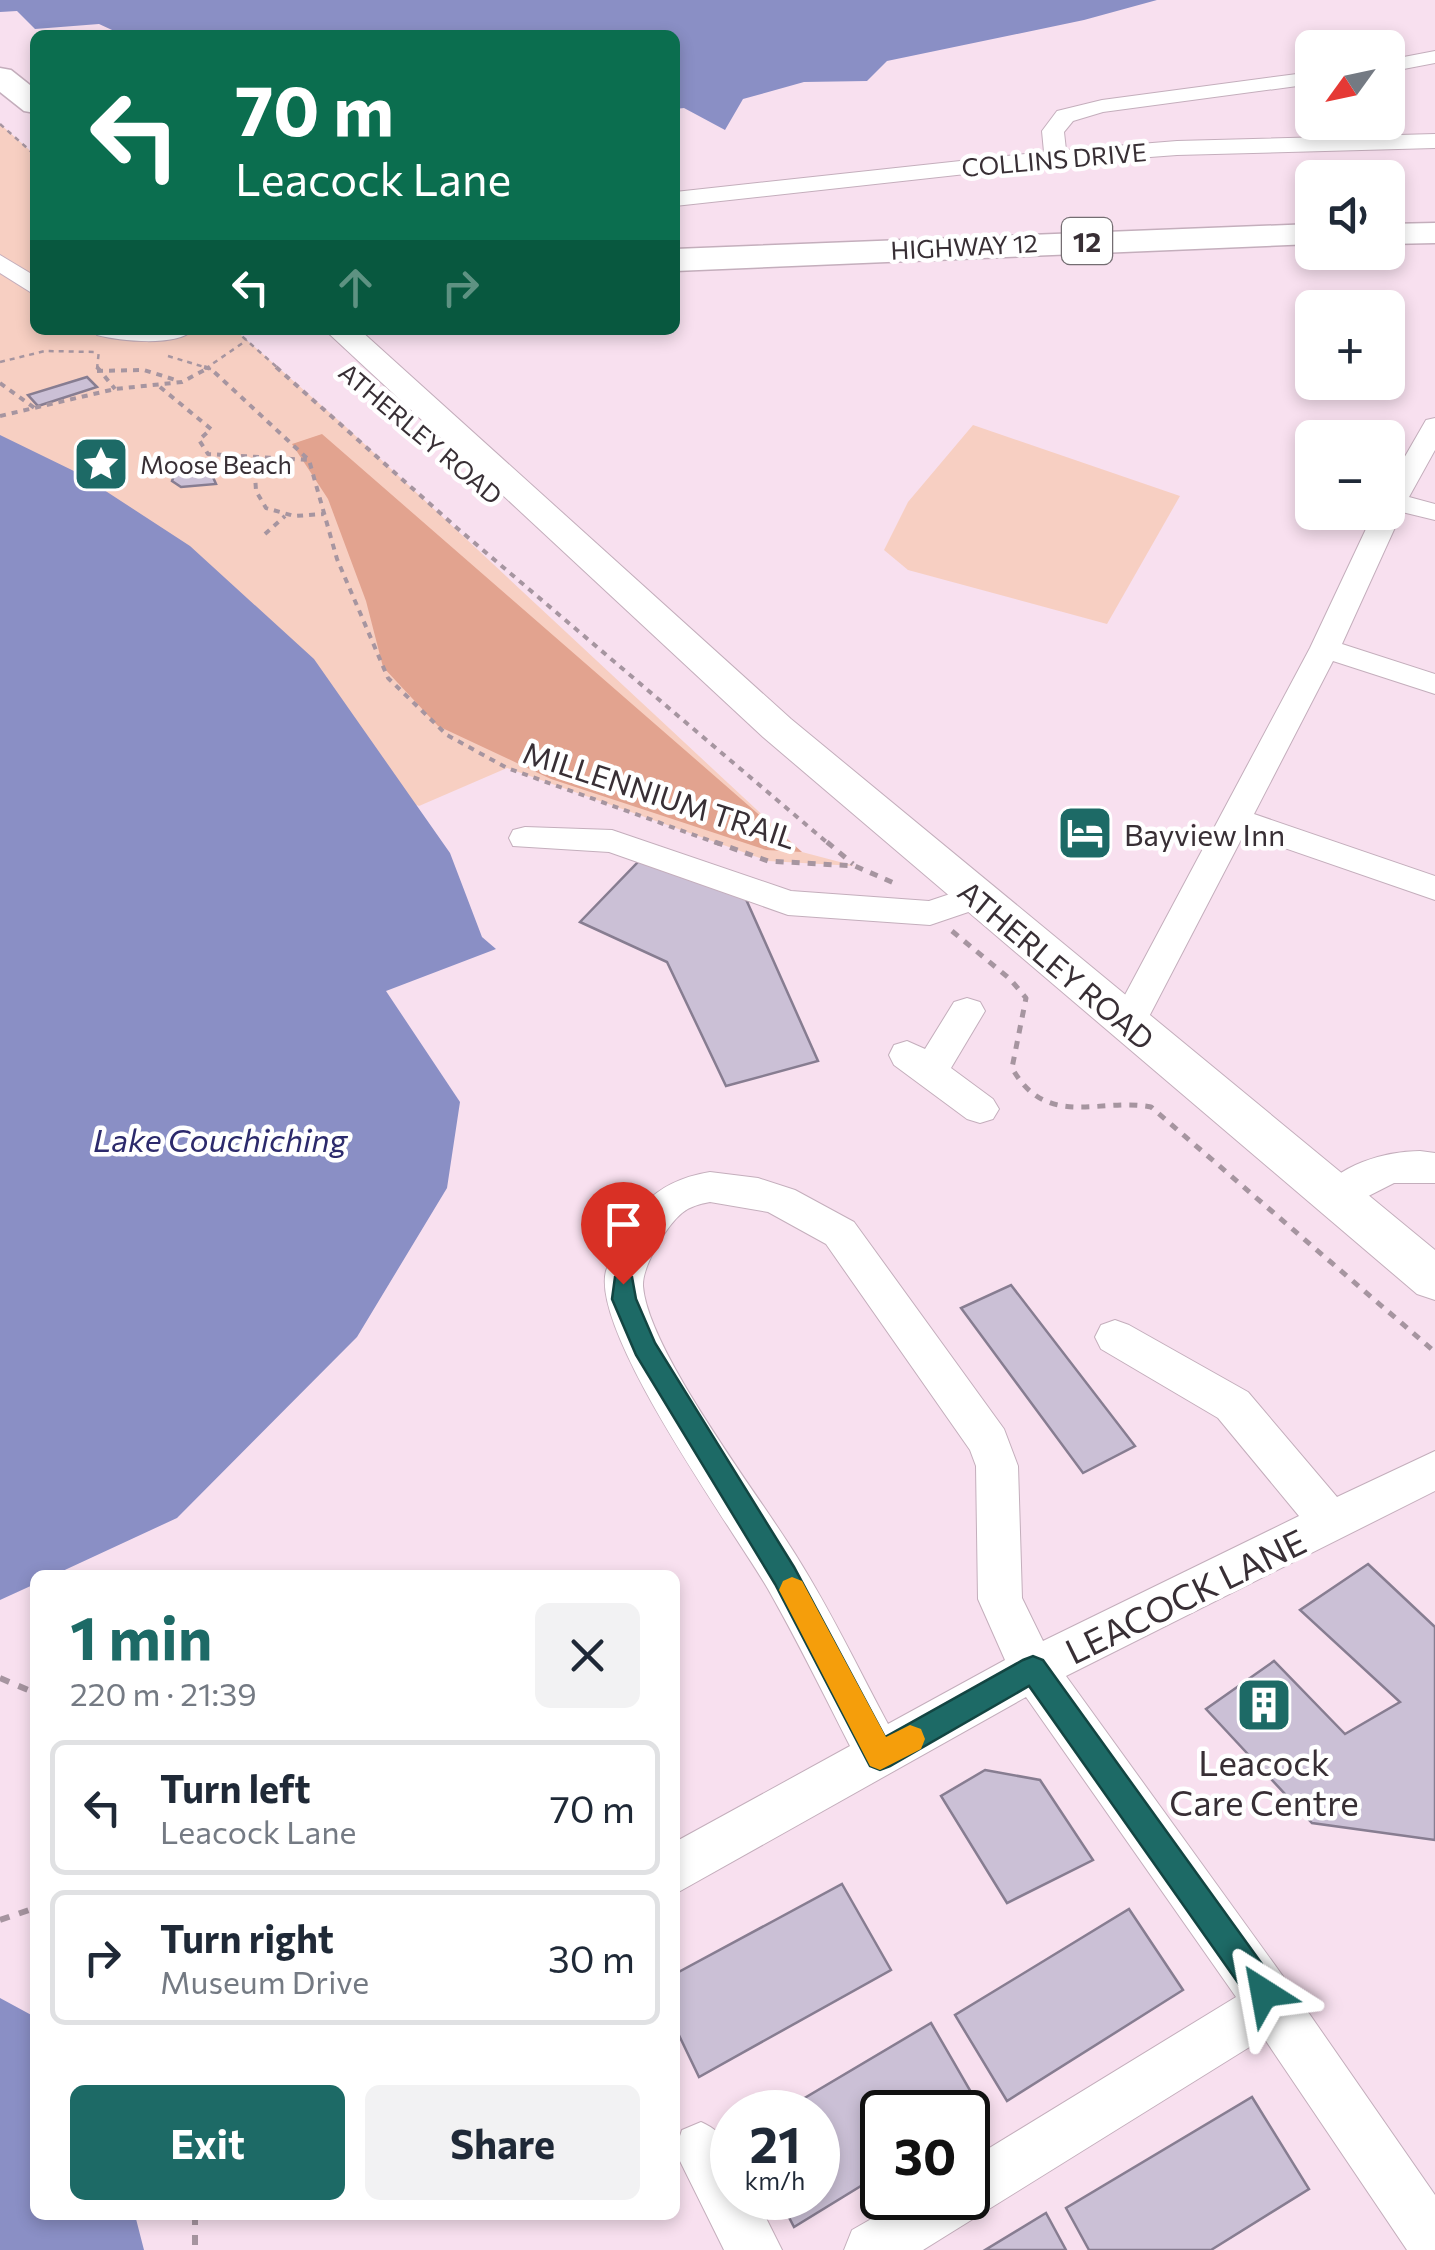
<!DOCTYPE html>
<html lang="en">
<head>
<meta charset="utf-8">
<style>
  :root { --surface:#fff; --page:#f2f2f3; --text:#1f2937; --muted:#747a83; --line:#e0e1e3; --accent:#1d6a66 }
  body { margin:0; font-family:Commissioner,sans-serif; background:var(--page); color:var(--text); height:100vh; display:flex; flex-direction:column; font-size:38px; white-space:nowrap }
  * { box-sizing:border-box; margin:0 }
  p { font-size:32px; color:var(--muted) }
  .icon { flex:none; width:55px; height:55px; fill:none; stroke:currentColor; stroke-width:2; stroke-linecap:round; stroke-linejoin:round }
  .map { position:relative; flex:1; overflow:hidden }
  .details { position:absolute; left:30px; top:1570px; width:650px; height:650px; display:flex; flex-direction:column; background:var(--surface); border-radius:15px; box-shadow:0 5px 15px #0003 }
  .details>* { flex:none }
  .hud { position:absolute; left:30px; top:30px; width:650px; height:305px; border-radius:15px; box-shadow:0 5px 15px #0003; background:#0b6e4f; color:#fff; overflow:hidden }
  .needle { width:65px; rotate:237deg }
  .buttons { position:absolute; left:1295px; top:30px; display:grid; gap:20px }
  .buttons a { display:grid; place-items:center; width:110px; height:110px; border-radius:15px; background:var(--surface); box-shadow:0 5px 15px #0003; font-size:50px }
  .speed { position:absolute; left:710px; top:2090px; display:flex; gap:20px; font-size:50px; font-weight:700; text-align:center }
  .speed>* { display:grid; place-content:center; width:130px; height:130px; border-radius:50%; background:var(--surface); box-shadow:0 5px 15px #0003; line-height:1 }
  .speed small { font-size:25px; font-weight:400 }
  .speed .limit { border:5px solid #111; border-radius:15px; background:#fff; color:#111 }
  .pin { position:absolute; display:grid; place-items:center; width:85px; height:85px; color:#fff; margin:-102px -42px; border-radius:50% 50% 50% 0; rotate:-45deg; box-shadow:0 0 10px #0007 }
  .pin .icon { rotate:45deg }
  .me { position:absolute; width:110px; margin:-55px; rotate:326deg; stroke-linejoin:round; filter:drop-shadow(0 0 8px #0008) }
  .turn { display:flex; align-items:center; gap:35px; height:210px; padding:0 40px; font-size:45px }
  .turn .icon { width:130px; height:130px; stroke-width:2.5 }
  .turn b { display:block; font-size:70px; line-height:85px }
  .lanes { display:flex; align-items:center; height:95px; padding:0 40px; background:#0003; justify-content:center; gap:50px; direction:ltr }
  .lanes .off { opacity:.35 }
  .round { display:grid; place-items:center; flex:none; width:105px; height:105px; border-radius:15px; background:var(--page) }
  .head { display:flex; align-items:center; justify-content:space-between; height:170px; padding:0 40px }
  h1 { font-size:60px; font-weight:700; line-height:75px; color:var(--accent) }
  .button { display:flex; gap:20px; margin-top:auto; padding:20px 40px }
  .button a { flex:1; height:115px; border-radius:15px; background:var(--accent); color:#fff; font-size:40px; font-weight:700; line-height:115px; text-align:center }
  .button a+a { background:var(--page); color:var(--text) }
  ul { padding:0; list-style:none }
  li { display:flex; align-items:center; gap:30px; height:135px; margin:0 20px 15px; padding:0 20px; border:5px solid var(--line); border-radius:15px }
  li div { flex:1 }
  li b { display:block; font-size:38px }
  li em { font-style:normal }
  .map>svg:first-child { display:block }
  .green { fill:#f7cfc2 }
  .forest { fill:#e2a38f }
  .water { fill:#8a8fc5 }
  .building { fill:#cbc0d6; stroke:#877d91; stroke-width:2.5 }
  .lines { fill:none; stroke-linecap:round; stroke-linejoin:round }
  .minor-casing { stroke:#c4aebc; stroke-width:2 }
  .major-casing { stroke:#c4aebc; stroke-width:2 }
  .highway-casing { stroke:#c4aebc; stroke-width:3 }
  .path-far3 { stroke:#a695a0; stroke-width:2.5; stroke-dasharray:5 5; stroke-linecap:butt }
  .path-far2 { stroke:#a695a0; stroke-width:4; stroke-dasharray:6 6; stroke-linecap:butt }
  .path-far1 { stroke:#a695a0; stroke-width:5; stroke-dasharray:8 8; stroke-linecap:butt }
  .path { stroke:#a695a0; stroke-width:6; stroke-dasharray:10 10; stroke-linecap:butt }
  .minor { fill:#fff; fill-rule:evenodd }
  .major { fill:#fff; fill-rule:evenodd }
  .highway { fill:#fff; fill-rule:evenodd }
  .route { fill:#1d6a66; stroke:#134542; stroke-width:2.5 }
  .slow { fill:#f59e0b }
  .labels { text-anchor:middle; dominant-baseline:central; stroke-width:9; stroke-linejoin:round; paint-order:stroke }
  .far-street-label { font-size:25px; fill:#382f35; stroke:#fff }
  .far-poi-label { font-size:25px; fill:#382f35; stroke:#fff; text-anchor:start }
  .shield { fill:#fff; stroke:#746d72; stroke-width:2.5 }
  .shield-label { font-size:28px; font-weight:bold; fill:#382f35 }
  .street-label { font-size:30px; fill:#382f35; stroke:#fff }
  .poi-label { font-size:30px; fill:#382f35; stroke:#fff; text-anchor:start }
  .water-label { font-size:32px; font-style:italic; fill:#2c2a6c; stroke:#fff }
  .near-street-label { font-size:35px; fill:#382f35; stroke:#fff }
  .near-poi-label { font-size:35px; fill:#382f35; stroke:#fff }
</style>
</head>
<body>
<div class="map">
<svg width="1435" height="2250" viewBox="0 0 1435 2250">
  <rect width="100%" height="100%" fill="#f8e0ef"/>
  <path class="green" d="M0 124 35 155V330H235L346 427 802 852 855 866 768 861 507 768 419 806 0 617Z
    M973 425 1180 496 1107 624 908 570 884 550 908 502Z"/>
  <path class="forest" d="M322 434 802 852 766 850 551 779 438 726 383 667 366 601 328 499 292 444Z"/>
  <path class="water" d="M0 0H1157L1084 20 887 61 867 81 804 82 743 99 725 130 684 108 675 109V35H123L99 24 35 29 17 11 0 12Z
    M0 435 78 473 190 546 314 659 450 853 482 937 496 949 386 991 460 1102 447 1188 357 1337 177 1518 54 1575H35V1584L0 1600Z
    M0 1998 35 2017V2215H135L144 2250H0Z"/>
  <path class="building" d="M87 377 97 387 38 406 28 395Z
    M197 468 212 475 216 484 181 487 172 481 176 470Z
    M639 861 745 897 818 1061 726 1086 667 962 580 922Z
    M1011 1285 1135 1446 1083 1473 961 1308Z
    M1368 1564 1435 1627V1840L1312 1823 1206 1709 1274 1661 1345 1734 1400 1702 1300 1610Z
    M985 1770 1040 1780 1093 1860 1007 1903 941 1796Z
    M842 1884 891 1970 699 2077 675 2027V1974Z
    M1129 1909 1183 1990 1007 2101 955 2015Z
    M931 2023 982 2111 968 2120V2112H882V2173L794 2227 779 2198H818V2112H781Z
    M1252 2097 1309 2189 1211 2250H1089L1066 2208Z
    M1046 2213 1066 2250H985Z"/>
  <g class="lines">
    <g class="minor-casing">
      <path id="minor" d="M1435 51V63L1388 72V60Z
        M1312 72V84L1103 112 1073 121 1064 132 1066 150 1177 141 1435 134V148L1177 155 1056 164 675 206V192L1044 152 1042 131 1057 111 1102 100Z
        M0 255 35 276V295L0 273Z
        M93 330H193C176 347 120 341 97 335Z
        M1435 418V450L1409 497 1435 504V520L1402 512 1342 644 1435 674V694L1333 661 1254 814 1435 876V900L1244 834 1141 1032 1128 1036 1115 1032 1110 1023 1310 648 1374 512H1388V486L1426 420Z
        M525 827 612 830 791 891 929 901 977 885 989 889 994 897 989 905 930 925 788 915 609 852 513 846 509 838 513 830Z
        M967 998 980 1002 985 1011 951 1068 993 1099 999 1109 993 1119 980 1123 967 1119 894 1065 889 1055 894 1045 907 1041 925 1049 954 1002Z
        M1420 1151 1435 1153V1183H1394L1337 1212 1323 1208 1318 1197C1334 1165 1387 1151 1420 1151Z
        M710 1172 758 1178 795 1190 854 1222 1004 1429 1018 1466 1022 1598 1043 1641 1299 1516 1218 1418 1101 1349 1095 1337 1101 1325 1115 1320 1129 1325 1248 1392 1337 1497 1435 1451V1491L1066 1676 1290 1986 1435 2195V2250H1407L1264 2038 923 2250H844L852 2230 908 2198H968V2161L1236 1997 1026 1697 675 1894V1842L850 1746C823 1693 797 1640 768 1589 733 1529 590 1332 606 1271 629 1216 649 1182 710 1172ZM710 1202 768 1212 826 1244 970 1450 976 1466 978 1599 1005 1660 888 1724C858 1668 831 1611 797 1557 759 1495 648 1351 643 1286 642 1266 667 1225 682 1213 691 1206 700 1204 710 1202Z
        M701 2122C736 2137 732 2164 732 2198H756L782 2250H724L675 2151 682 2130Z"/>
    </g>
    <g class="major-casing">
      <path id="major" d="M325 330H360L791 719 1435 1250V1300L1417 1294 763 737Z"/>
    </g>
    <g class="highway-casing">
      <path id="highway" d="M0 68 11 70 35 89V113L24 111 0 92Z
        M1435 223V243L1388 244V224Z
        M1312 224V244L675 271V249Z"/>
    </g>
    <path class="path-far3" d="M0 124 35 155
      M235 330 279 369
      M168 356 211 369
      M0 362 45 351 97 352
      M97 369 99 350
      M205 369 247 340"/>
    <path class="path-far2" d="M97 367 115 389
      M204 367 211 369 309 460 337 559 388 678 447 735 507 768 722 845
      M276 367 457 528 830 845
      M97 371 144 370 179 381
      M0 383 36 409
      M160 387 211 429 199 440 208 454 309 460
      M0 416 115 389 182 382 210 367
      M254 459 256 491 266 508 294 516 324 514
      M265 534 285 516"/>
    <path class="path-far1" d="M715 842 768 861 855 866 894 883
      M827 842 853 864
      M952 931 1010 979 1026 998 1012 1068C1047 1130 1099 1097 1151 1107L1435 1352"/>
    <path class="path" d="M0 1678 35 1693
      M0 1920 35 1908
      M195 2215V2250"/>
    <use href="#minor" class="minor"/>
    <use href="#major" class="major"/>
    <use href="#highway" class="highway"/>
  </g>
  <path class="route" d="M623 1274 632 1277 636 1299 655 1343 794 1567 885 1737 1023 1660 1033 1656 1043 1660 1275 1982 1280 1993 1275 2004 1264 2009 1253 2004 1029 1686 890 1766 880 1770 870 1766 775 1584 636 1355 612 1299 615 1277Z"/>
  <path class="slow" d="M792 1577 802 1581 886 1737 910 1725 921 1729 925 1739 921 1749 880 1770 870 1766 779 1590 783 1581Z"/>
  <defs>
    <g id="sight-square" transform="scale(2.875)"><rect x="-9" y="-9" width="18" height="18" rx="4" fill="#1d6a66" stroke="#fff"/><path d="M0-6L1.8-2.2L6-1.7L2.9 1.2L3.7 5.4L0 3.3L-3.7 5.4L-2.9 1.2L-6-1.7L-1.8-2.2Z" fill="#fff"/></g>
    <g id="hotel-square" transform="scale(2.875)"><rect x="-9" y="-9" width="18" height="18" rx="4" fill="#1d6a66" stroke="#fff"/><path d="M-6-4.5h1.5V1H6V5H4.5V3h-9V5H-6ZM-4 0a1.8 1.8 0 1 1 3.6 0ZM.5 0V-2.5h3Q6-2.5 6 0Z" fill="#fff"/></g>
    <g id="building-square" transform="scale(2.875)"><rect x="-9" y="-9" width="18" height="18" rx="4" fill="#1d6a66" stroke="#fff"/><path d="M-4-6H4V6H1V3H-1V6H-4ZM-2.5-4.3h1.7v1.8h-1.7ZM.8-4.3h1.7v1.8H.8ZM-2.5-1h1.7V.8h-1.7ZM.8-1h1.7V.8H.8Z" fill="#fff"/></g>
  </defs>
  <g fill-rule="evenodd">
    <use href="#sight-square" x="101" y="464"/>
    <use href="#hotel-square" x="1085" y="833"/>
    <use href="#building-square" x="1264" y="1705"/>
  </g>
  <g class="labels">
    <g class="far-street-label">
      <text transform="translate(1054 159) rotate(-5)">COLLINS DRIVE</text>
      <text transform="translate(964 246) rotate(-3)">HIGHWAY 12</text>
      <text transform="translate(421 433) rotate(40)">ATHERLEY ROAD</text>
    </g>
    <g class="far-poi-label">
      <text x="140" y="464">Moose Beach</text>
    </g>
    <rect class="shield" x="1062" y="218" width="50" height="46" rx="8"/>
    <g class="shield-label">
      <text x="1087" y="241">12</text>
    </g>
    <g class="street-label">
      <text transform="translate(660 794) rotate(18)">MILLENNIUM TRAIL</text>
      <text transform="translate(1057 964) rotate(40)">ATHERLEY ROAD</text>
    </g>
    <g class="poi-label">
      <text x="1124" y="833">Bayview Inn</text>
    </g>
    <g class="water-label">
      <text x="220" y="1139">Lake Couchiching</text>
    </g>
    <g class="near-street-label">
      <text transform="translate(1185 1595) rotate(-26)">LEACOCK LANE</text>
    </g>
    <g class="near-poi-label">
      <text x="1264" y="1761">Leacock<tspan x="1264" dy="40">Care Centre</tspan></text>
    </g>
  </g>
</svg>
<div class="buttons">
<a><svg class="needle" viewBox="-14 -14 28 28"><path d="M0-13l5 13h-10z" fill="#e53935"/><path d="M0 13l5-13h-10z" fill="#747a83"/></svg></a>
<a><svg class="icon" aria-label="sound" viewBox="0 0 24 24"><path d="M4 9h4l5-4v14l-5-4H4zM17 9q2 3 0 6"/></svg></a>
<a>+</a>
<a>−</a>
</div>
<div class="speed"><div>21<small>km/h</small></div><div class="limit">30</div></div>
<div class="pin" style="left:623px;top:1284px;background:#d93025"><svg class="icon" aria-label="arrive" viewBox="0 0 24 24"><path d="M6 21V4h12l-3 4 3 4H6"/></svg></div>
<svg class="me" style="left:1264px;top:1993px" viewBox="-20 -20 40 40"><path d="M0-17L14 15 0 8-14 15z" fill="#1d6a66" stroke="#fff" stroke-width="4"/></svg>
<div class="hud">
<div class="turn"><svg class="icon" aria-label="left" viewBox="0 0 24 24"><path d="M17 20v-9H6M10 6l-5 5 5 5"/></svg><div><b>70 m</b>Leacock Lane</div></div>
<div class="lanes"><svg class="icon" aria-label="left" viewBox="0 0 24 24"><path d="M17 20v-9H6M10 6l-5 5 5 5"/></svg><svg class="icon off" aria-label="ahead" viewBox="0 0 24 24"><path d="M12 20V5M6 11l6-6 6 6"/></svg><svg class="icon off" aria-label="right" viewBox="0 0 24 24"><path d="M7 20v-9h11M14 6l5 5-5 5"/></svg></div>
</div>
<section class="details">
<div class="head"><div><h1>1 min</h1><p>220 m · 21:39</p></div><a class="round"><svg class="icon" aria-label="close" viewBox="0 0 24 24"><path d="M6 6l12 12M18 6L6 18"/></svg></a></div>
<ul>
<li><svg class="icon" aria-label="left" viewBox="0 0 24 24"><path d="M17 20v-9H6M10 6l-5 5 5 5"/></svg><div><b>Turn left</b><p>Leacock Lane</p></div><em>70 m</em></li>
<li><svg class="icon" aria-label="right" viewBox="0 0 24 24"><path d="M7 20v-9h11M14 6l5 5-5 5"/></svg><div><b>Turn right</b><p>Museum Drive</p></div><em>30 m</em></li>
</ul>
<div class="button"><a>Exit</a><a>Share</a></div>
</section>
</div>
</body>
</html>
